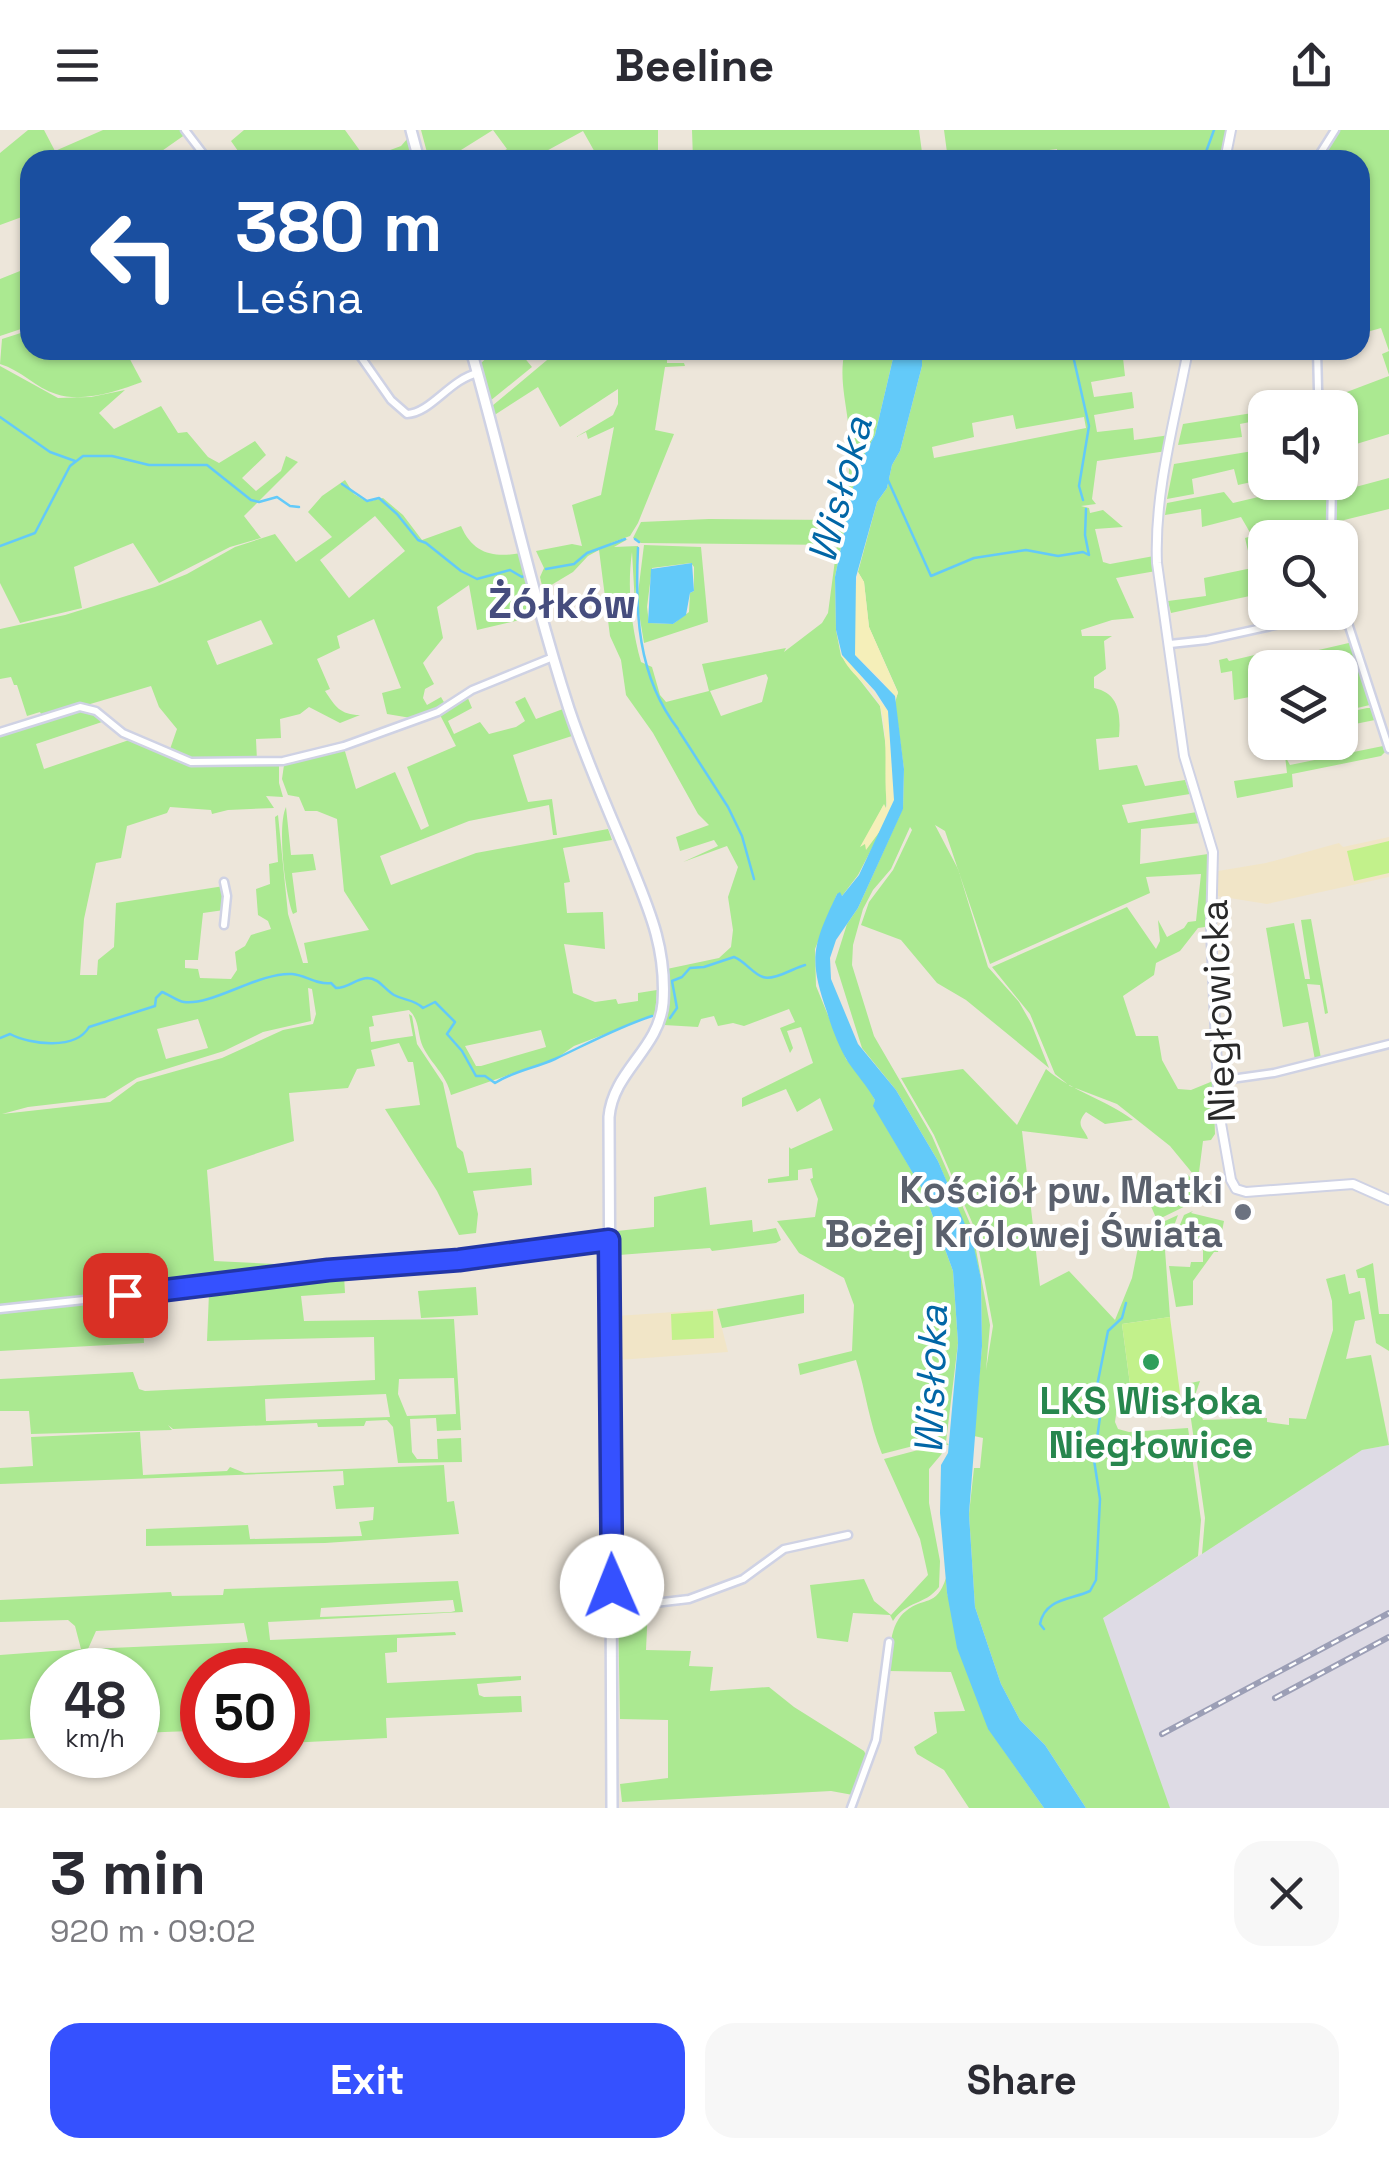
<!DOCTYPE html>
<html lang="en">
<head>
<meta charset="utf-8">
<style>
  :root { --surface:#fff; --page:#f7f7f7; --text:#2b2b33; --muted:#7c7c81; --accent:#3551ff }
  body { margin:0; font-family:"Space Grotesk",sans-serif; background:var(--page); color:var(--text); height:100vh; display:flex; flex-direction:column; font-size:38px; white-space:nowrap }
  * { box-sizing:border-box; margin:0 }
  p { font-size:32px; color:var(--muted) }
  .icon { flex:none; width:55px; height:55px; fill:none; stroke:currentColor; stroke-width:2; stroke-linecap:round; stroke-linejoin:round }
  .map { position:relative; height:1678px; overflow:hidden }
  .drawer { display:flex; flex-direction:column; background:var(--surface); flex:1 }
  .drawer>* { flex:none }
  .hud { position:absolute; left:20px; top:20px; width:1350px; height:210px; border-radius:30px; box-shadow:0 2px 8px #0004; background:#1a4fa0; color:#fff; overflow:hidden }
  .controls { position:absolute; left:1248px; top:260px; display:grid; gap:20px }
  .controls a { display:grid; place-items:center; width:110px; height:110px; border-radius:20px; background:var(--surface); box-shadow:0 2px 8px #0004; font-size:50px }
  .speed { position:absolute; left:30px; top:1518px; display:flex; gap:20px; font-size:50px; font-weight:700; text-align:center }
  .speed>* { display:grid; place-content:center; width:130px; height:130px; border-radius:50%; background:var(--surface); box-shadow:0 2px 8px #0004; line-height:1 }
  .speed small { font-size:25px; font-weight:400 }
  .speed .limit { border:15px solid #d22; background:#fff; color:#111 }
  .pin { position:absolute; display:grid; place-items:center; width:85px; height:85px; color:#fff; margin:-42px; border-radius:20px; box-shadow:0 5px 15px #0006 }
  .me { position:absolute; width:110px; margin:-55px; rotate:359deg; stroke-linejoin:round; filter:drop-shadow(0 0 8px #0008) }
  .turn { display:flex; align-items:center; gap:35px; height:210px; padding:0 50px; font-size:45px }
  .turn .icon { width:130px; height:130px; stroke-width:2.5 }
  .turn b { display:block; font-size:70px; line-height:85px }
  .round { display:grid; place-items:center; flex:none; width:105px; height:105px; border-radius:30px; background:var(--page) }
  .head { display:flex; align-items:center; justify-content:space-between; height:170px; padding:0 50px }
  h1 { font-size:60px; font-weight:700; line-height:75px }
  .primary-button { display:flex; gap:20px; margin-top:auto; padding:20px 50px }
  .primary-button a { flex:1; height:115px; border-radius:30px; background:var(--accent); color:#fff; font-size:40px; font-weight:700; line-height:115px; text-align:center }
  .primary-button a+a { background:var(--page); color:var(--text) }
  header { display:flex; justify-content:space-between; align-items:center; height:130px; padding:0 50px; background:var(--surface); font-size:45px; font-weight:700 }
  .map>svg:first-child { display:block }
  .industrial { fill:#dedbe5 }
  .education { fill:#f1e5c7 }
  .green { fill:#abe991; fill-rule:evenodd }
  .sand { fill:#f5efb9 }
  .pitch { fill:#c2f18b }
  .water { fill:#63caf9 }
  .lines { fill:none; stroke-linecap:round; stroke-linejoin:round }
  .stream { stroke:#63caf9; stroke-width:2.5 }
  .minor-casing { stroke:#cfd2e4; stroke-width:11 }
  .tertiary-casing { stroke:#cfd2e4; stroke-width:12 }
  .secondary-casing { stroke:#cfd2e4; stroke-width:14 }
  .minor { stroke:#fff; stroke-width:6 }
  .tertiary { stroke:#fff; stroke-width:8 }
  .secondary { stroke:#fff; stroke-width:9 }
  .rail-casing { stroke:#9c9fb6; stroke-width:6 }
  .rail { stroke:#fff; stroke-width:2.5; stroke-dasharray:8; stroke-linecap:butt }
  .route-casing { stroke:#2235a6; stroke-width:25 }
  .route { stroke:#3551ff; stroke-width:18 }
  .worship-dot { fill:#6b7280; stroke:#fff; stroke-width:4 }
  .leisure-dot { fill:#2e9e5b; stroke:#fff; stroke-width:4 }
  .labels { text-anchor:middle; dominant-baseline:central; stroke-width:8; stroke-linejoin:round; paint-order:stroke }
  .street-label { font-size:38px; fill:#292929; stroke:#fff }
  .worship-label { font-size:38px; font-weight:bold; fill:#5b616d; stroke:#fff; text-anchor:end }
  .leisure-label { font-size:38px; font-weight:bold; fill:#27864d; stroke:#fff }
  .water-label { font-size:40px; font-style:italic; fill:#0166a6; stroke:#fff }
  .quarter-label { font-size:42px; font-weight:bold; fill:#464d7e; stroke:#fff }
</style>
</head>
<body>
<header><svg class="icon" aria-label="menu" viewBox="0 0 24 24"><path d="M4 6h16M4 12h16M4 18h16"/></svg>Beeline<svg class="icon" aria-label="share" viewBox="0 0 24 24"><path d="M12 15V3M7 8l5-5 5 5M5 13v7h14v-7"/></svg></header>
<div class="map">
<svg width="1389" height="1678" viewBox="0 0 1389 1678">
  <rect width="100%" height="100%" fill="#ede6da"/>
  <path class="industrial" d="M1389 1315V1678H1169L1103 1488 1362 1320Z"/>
  <path class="education" d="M1389 707V747L1267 774 1217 766 1218 741 1266 733 1339 713 1343 717Z
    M717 1179 728 1222 618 1230 617 1186Z"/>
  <path class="green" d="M28 0H44L55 21 103 0H183L186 4 149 30H30V84L0 95V23Z
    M244 0H345L366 29 401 16 408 8 413 30H228L238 21 231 11Z
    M421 0H658V30H591L597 26 583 1 530 30H488L507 19 493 0 445 30H429Z
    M692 0H919L923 30H693Z
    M944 0H1228L1222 30H1029L1057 26V19L1019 24 1020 30H948Z
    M1337 0H1389V245L1382 224 1389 221 1381 198 1360 204V51L1366 48 1360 30H1318Z
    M30 137V196L0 206V149Z
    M30 200V220H125L142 252C118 261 82 273 56 264 36 258 21 240 0 234L2 209Z
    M495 220H518L532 237 490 271 479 235Z
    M559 220H667V233H684L685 236 665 237 655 300 674 304 638 393 630 406 608 414 628 409 614 417 638 416 635 476 637 510 632 422C627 458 631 496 641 532L652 537 660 565 666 572 709 561 702 534 786 518 784 522 822 493 828 483 837 415 641 413 633 408 641 392 709 389 844 390C850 359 850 323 848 292 845 267 839 245 845 220H895L875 305 857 338 835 447 836 500 841 526 880 576 888 632 886 680 883 676 865 713 867 717 883 697 858 745 842 766 837 764 815 819 816 856 846 929 865 952 875 970 874 976 924 1062 953 1141 958 1213 946 1312 949 1315 921 1314 882 1324C869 1293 866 1262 856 1230L800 1245 798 1234 852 1221 854 1175 844 1148 799 1123 777 1091 815 1087 818 1069 810 1049 813 1048 812 1038 798 1040V1050L768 1053V1049L789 1046V1017L791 1019 833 1000 820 968 797 982 786 959 742 977V968L813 933 801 897 787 901 793 918 790 923 780 898 795 892 789 879 744 896 733 893 718 896 714 886 701 889 698 897 664 895 668 873 662 840 719 828 731 817 733 800 728 767 738 737 727 716 683 732 718 716 714 710 680 721 676 707 709 695 698 684 653 603 626 565 621 530 610 506 599 420 588 426 573 442 543 460 540 447 544 438 536 421 572 414 582 416 572 375 601 365 614 297 588 309 586 302 576 307 613 285 618 274V259L560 297 538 257 493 286 492 276ZM766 544 768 548 762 572 721 586 710 561Z
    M922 220H1106V229L1123 228 1125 246 1091 252 1094 267 1132 262 1134 278 1094 285 1097 302 1133 298 1134 310 1170 305 1167 321 1097 331 1092 369 1096 374 1081 376 1089 378 1090 383 1103 380 1123 397 1095 399 1103 432 1110 434 1154 426 1156 441 1116 448 1134 488 1112 490 1081 500 1082 506H1112L1104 511 1106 539 1094 547V558C1119 563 1121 584 1119 607L1096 609 1099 640 1137 635 1145 656 1185 650 1190 664 1122 675 1128 693 1197 682 1201 693 1141 699 1140 734 1208 724 1205 797 1198 798 1180 821 1156 833 1154 845 1123 866 1136 906H1158L1162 930 1178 959 1191 960 1213 951 1215 1004 1211 1010 1203 1011 1198 1050 1170 1016 1117 974 1070 956 1055 944 1030 884 992 837 1127 777 1156 819 1160 811 1158 790 1167 807 1184 798 1188 792 1196 791 1201 744 1146 747 1150 763 990 834 945 701 935 695 958 739 988 837 1019 872 1031 893 1049 938 966 870 937 853 901 810 861 795 869 772 893 740 912 700 910 697 891 739 873 760 863 779 853 815 852 835 874 906 932 1006 972 1098 990 1195 986 1240 993 1196 975 1099 934 1005 901 948 963 939 1017 995 1046 939C1073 962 1105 969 1133 990L1105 994 1086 982C1074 996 1085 999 1088 1009L1022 1001 1040 1156 1069 1141 1115 1190 1132 1148 1141 1102 1178 1085 1165 1120 1170 1187 1122 1194 1133 1277H1117L1115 1292 1118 1299 1129 1302 1188 1298 1201 1390 1198 1426 1103 1488 1170 1678H1086L1045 1615 1020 1590 1001 1554 975 1477 969 1384 974 1338H980L983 1308 974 1306 982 1216 981 1149 972 1113 938 1031 896 960 862 918 835 832 847 794 858 778 903 678 904 639 895 573 898 562 869 497 864 452 858 442 877 372 887 358 892 335 900 321 922 236ZM1013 285 1016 299 1084 287 1086 298 934 328 932 317 974 307 972 293Z
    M0 236 58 268 91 267 125 260 99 283 114 299 161 276 178 303 187 302 208 327 219 333 255 311 266 325 242 348 256 361 281 341 286 326 298 332 244 386 261 408 230 417 159 453 133 413 74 437 82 478 20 493 0 453Z
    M1389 246V304L1340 319V278L1325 277 1323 271Z
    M1265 281V289L1240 294 1242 307 1178 315 1183 294Z
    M1265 319V349L1238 355 1234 339 1192 349 1194 364 1167 369 1174 334Z
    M1389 348V379L1332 393 1333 363Z
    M345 350 354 364 367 372 383 368 403 385 422 410 461 396C473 424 494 428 521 423L537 486 477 500 469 455 437 477 443 508 423 533 434 554 425 559 423 568 427 575 441 567 445 574 411 588 387 584 382 563 401 558 374 489 337 506 340 518 317 529 330 559 325 561C335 576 340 585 360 585L340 593 309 577 300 584 280 589 281 608 256 609 257 631H200L169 622 177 599 159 577 151 556 43 588 40 582 27 586 17 555H14L11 547 0 549V499L65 485 155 457 187 444 235 417 275 404 296 432 332 407 308 382 322 366ZM375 386 405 421 349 468 320 430ZM261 490 273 514 217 535 207 511Z
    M1283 353H1330V406L1265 408V418L1252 421 1254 432 1265 431V453L1257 455 1259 464 1171 483 1168 471 1206 466 1204 448 1252 438 1245 408 1252 406 1241 387 1202 397 1201 379 1165 385 1167 373 1224 362 1233 373 1284 361Z
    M644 415 701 417 708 492 644 513 637 471ZM691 433 694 437V461L690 463 689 482 673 494 649 493 647 477 652 438Z
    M1353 512 1374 574 1340 582V539L1357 535 1355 530 1324 537 1265 538V564L1234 570 1232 541 1221 543 1219 530 1227 528 1229 531 1263 523 1264 532H1267Z
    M467 566 472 578 448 591 454 604 480 592 489 604 516 597 525 591 515 572 525 567 536 589 563 579 572 606 513 625 528 672 552 669 557 705H553L549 675 469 691 380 726 391 755 476 723 608 699 612 710 563 718 570 752 564 753 567 783 603 782 605 819 564 814 573 863 595 872 616 869 618 874 638 871V863L657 860 655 885 574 916 557 928 451 965C446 944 432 935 423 917 417 904 420 890 409 880L372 886 374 896 369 897 371 912 413 906 409 884 412 886 417 914 443 953 457 1017 463 1022 468 1043 531 1038 532 1055 473 1061 478 1084 476 1103 459 1105 437 1061 385 979 420 975 413 932H408L399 913 371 920 375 936 357 939 348 958 289 963 294 1011 207 1040 214 1131 315 1136 206 1152 132 1157 114 1162 0 1175V605L81 579 90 580 105 591 36 614 44 639 129 610 183 632 199 634 279 632V653L283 667 266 666 274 678 228 680 212 684 211 680 170 677 167 683 127 696 121 728 96 733 84 789 80 845H97L98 830 114 817 116 773 224 756V780L203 783 198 830H185V838L198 839 200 848 231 849 237 840 235 822 245 816 251 805 271 799 268 791 258 785 256 759 270 754 269 734 278 732 275 687 278 685 288 784 303 833H308L304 813 369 800 344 761 337 689 317 681H305L299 667 288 665 282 649 284 635 289 631 344 618 356 659 395 642 421 700 429 696 407 637 456 616 439 583ZM308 858 312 859 316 884 313 894 283 900 222 928 137 952 110 972 2 984 28 977 105 968 137 948 224 921 263 902 311 891ZM198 889 208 918 166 929 157 899ZM541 900 546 917 481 936H476L465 916Z
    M1367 578H1375L1387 620 1381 626 1292 644 1293 657 1237 668 1234 651 1287 643 1285 626 1290 635 1383 616 1375 590 1340 597V584Z
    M286 677 291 725 313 724 316 740 292 743 297 782 293 784C285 764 277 696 286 677Z
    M1311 789 1328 883 1325 884 1320 855 1307 854 1321 928 1315 930 1308 892 1283 897 1266 798 1294 793 1305 849H1310L1301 790Z
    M1187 1044 1203 1060 1202 1068 1157 1090 1146 1065 1185 1050Z
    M706 1057 710 1095 752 1090 753 1102 776 1098 781 1110 776 1113 712 1121 710 1118 619 1125 617 1101 654 1097V1067Z
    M1193 1081 1191 1083 1224 1091 1218 1122H1214L1193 1151V1175L1176 1177 1169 1136 1190 1137 1191 1132H1203V1120L1172 1114 1184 1085Z
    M1373 1133 1379 1184H1389V1163V1221L1376 1213 1365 1148H1358L1356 1140Z
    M1345 1144 1349 1164 1360 1161 1365 1189 1355 1191 1346 1229 1371 1225 1389 1315 1362 1320 1202 1424 1205 1388 1186 1254 1200 1251 1194 1268 1203 1290 1267 1288V1292L1289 1295V1288L1306 1289 1333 1200 1332 1171 1326 1149Z
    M344 1145 345 1163 301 1166 304 1191 454 1189 461 1300 437 1301 436 1288 410 1289 412 1322 417 1329H438L437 1309 461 1308 462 1332 398 1333 393 1297 387 1290 366 1291 364 1296 318 1297 317 1293 173 1299 168 1295 172 1300 31 1304 29 1281H0V1249L133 1242 139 1259 145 1261 375 1250 374 1207 207 1211 209 1163ZM454 1248 456 1284 407 1286 398 1264 399 1249ZM386 1264 390 1287 266 1291 265 1269Z
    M476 1157 478 1185 421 1188 418 1161Z
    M804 1164V1183L722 1198 717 1179Z
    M142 1168 144 1213 0 1221V1184Z
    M140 1302 143 1345 227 1341 230 1337 245 1343 444 1335 447 1372 454 1371 459 1404 325 1413 146 1416V1399L248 1395 250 1409 362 1406 359 1392 373 1390 374 1377 336 1379 333 1356 344 1355 343 1341 0 1354V1338L33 1336 31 1307Z
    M922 1319 945 1320 929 1339V1373L940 1431 939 1457C924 1476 907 1470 893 1491L890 1485 853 1483 848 1512 817 1508 810 1455 864 1449 874 1471 891 1485 928 1445 920 1409 884 1329Z
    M946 1448 947 1463 988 1598 1044 1678H969L944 1640 917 1624 914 1617 937 1603 934 1582 965 1581 951 1542 888 1541C890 1522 889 1494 906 1481 924 1466 936 1478 946 1448Z
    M458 1451 463 1482 268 1492 270 1510 455 1502 456 1505 397 1508V1522L385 1523 387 1553 521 1546V1550L477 1554 479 1565 484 1567 521 1566 522 1582 386 1588 387 1608 288 1613V1540H202V1618H196L191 1601 138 1603V1540H52V1607L0 1610V1525L81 1519 75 1496 68 1490 0 1492V1470L171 1462 172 1466 223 1465 224 1459ZM453 1470 455 1481 451 1482 320 1487 321 1478ZM244 1493 248 1512 88 1519 96 1501Z
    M648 1477 646 1520 691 1521 689 1536 713 1537 710 1561 769 1557 794 1577 864 1621 868 1629 853 1665 831 1661 622 1672 620 1654 668 1648V1590L620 1589 618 1480Z"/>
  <path class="sand" d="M858 442 864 452 869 497 898 563 895 570 883 552 855 525 854 467Z
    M841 521 888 581 894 670 883 697 866 720 865 714 860 717 884 674 886 678 887 676C883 644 889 612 881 579 875 556 844 543 841 521Z"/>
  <path class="pitch" d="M1389 711V743L1354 751 1347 721Z
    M713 1181 714 1208 672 1210 671 1184Z
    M1170 1187 1181 1271 1133 1277 1122 1194Z"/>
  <path class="water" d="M895 220H922V236L900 321 892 335 887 358 877 372 856 447 855 525 895 566 904 639 903 679 858 778 836 810 830 828 831 849 858 914 896 960 938 1031 973 1113 981 1149 982 1216 969 1384 975 1477 1001 1554 1020 1590 1045 1615 1086 1678H1044L988 1599 957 1518 947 1463 940 1383 941 1335 948 1323 958 1213 953 1141 924 1062 873 976 875 970C867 956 857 945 848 932 839 917 832 899 827 882 808 828 813 815 837 764L840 762 842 766 859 745 894 670 888 581 875 561 842 525 836 500 835 447 857 338 875 305Z
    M692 433 694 461 690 463 686 485 673 494 648 493 651 439Z"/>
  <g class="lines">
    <path class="stream" d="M1203 30 1214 0
      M0 287 50 322 75 331
      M887 348 931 446 974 428 1026 420 1058 426 1083 422 1089 425 1085 405 1086 379
      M342 354 367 371 379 368 397 384 418 410 426 413 461 441 477 449 510 440 522 447 526 445
      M1083 370 1079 356 1089 296 1074 230 1083 220
      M635 409 639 412
      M0 416 35 403 70 336 83 326H112L149 335H207L251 370 259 372 277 367 290 376 299 377
      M638 418C635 481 637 546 678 599
      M546 439 574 434 587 423 625 409
      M679 601 728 677 742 706 754 749
      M670 888 677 878 672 851 682 847 690 838 704 837 734 827C745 831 753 844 763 847 773 851 794 838 805 835
      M0 908 10 904C31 915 76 920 89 897L155 876 156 868 162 862C168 864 177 871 184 872 212 876 259 842 292 844 306 845 316 855 331 853L336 858C349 858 355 849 367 848 379 848 384 859 394 865 405 871 414 869 423 878L435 872 455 892 447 904 462 921 476 946H485L495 953C514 941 535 938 555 929 587 914 618 897 652 886
      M1044 1499 1040 1494C1045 1468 1071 1470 1090 1461L1096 1450 1100 1369 1094 1330 1101 1280 1097 1256 1108 1201 1122 1188 1126 1173"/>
    <g class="minor-casing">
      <path id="minor" d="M185 0 208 30
        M1316 30 1335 0
        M356 220 391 270 407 284C431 283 450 249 478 243
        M1317 220 1318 260 1323 278
        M1331 408 1332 352
        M1340 459 1344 481 1389 619
        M1170 514 1207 510 1335 482
        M0 602 80 577 96 581 123 603 191 632 283 631 344 616 438 582 472 560 553 527
        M224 752 227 766 224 795
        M1217 951 1274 943 1389 914
        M0 1179 233 1154 328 1140 459 1129 609 1110
        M612 1478 689 1469 743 1449 784 1419 848 1405
        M851 1678 876 1610 889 1512"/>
    </g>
    <g class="tertiary-casing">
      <path id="tertiary" d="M1225 30 1231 0
        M1188 220C1175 290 1154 362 1157 433L1184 626 1213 722 1211 802 1219 982 1231 1050 1236 1059 1246 1062 1353 1054 1389 1070"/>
    </g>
    <g class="secondary-casing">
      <path id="secondary" d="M411 0 419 30
        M471 220C505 339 531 461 569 579 585 627 605 673 625 720 646 773 667 814 663 873 659 919 613 941 609 987L612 1678"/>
    </g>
    <use href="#minor" class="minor"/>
    <use href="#tertiary" class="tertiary"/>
    <use href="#secondary" class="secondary"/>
    <g class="rail-casing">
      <path id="rail" d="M1275 1568 1389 1507
        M1162 1604 1389 1483"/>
    </g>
    <use href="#rail" class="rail"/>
  </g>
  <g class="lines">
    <g class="route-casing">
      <path id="route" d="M125 1165 328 1140 459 1130 609 1110 612 1456"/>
    </g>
    <use href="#route" class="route"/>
  </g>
  <circle class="worship-dot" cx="1243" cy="1082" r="10"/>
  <circle class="leisure-dot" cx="1151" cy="1232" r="10"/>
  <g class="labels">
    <g class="street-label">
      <text transform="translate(1218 881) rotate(-92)">Niegłowicka</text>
    </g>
    <g class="worship-label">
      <text x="1223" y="1060">Kościół pw. Matki<tspan x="1223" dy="44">Bożej Królowej Świata</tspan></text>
    </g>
    <g class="leisure-label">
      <text x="1151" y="1271">LKS Wisłoka<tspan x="1151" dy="44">Niegłowice</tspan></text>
    </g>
    <g class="water-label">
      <text transform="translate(840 360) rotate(-75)">Wisłoka</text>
      <text transform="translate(931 1250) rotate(-88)">Wisłoka</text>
    </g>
    <g class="quarter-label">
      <text x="562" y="473">Żółków</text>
    </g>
  </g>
</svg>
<div class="controls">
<a><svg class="icon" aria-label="sound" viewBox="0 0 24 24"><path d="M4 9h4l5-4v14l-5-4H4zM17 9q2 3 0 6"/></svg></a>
<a><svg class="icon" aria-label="search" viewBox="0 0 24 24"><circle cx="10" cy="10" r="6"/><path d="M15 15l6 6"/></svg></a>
<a><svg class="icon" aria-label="layers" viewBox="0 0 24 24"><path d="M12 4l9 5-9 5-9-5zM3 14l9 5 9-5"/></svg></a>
</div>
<div class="speed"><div>48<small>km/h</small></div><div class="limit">50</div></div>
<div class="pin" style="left:125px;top:1165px;background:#d93025"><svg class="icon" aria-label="arrive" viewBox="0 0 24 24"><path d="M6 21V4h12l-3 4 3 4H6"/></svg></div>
<svg class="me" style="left:612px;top:1456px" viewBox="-20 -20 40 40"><circle r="19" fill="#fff"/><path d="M0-13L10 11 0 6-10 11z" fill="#3551ff"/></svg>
<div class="hud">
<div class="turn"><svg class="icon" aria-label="left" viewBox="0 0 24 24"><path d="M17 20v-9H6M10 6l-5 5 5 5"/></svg><div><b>380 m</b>Leśna</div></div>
</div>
</div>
<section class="drawer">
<div class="head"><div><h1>3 min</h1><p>920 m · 09:02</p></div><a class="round"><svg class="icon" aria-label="close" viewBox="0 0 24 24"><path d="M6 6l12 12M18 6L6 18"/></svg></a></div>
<div class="primary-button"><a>Exit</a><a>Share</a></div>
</section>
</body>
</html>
